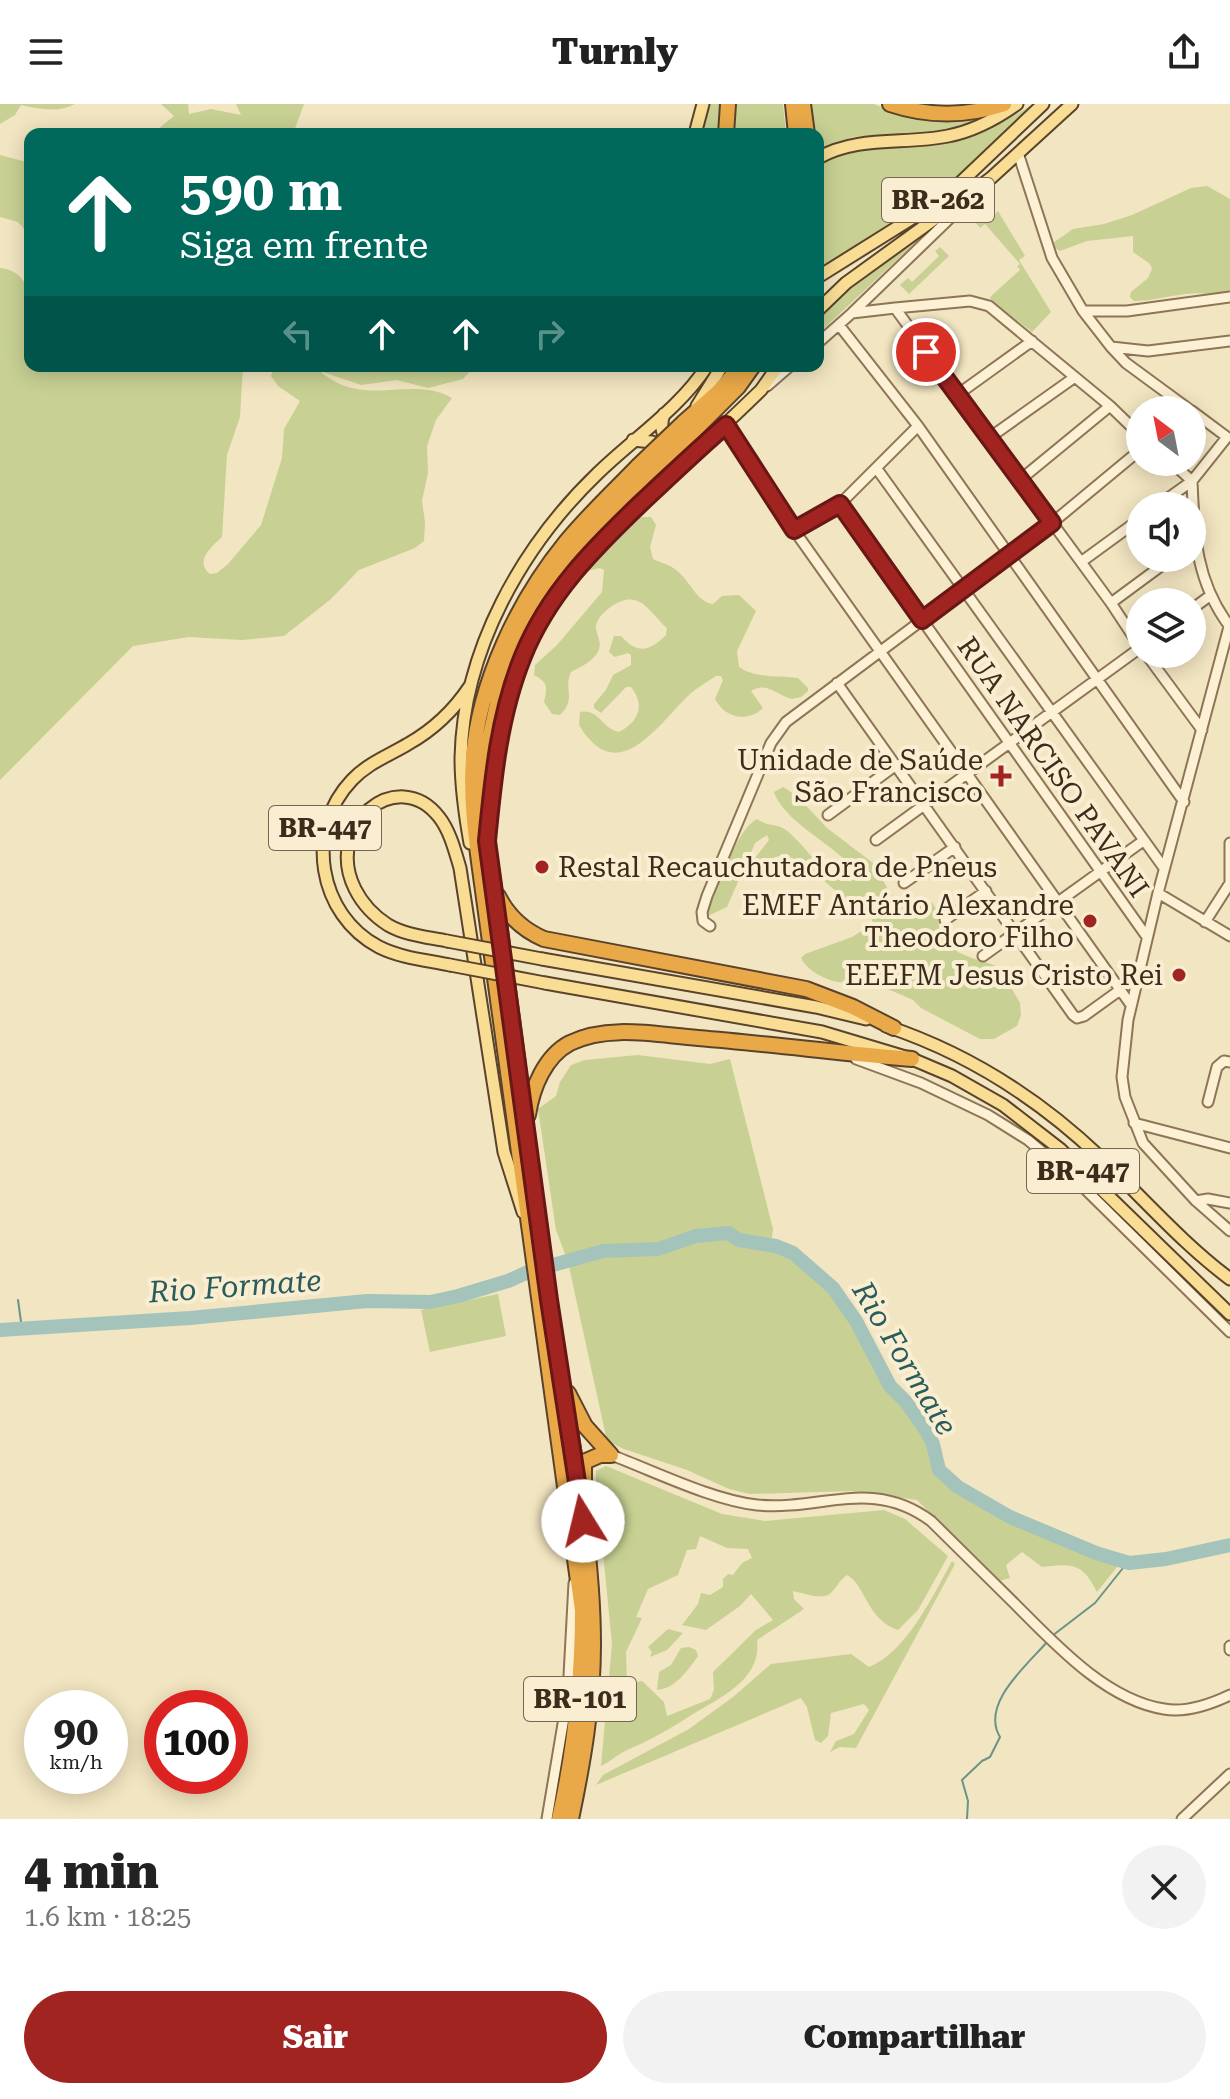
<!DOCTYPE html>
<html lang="pt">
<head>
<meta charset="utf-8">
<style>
  :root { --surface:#fff; --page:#f2f2f2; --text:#222; --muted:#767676; --accent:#a22421 }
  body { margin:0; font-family:"Roboto Serif",serif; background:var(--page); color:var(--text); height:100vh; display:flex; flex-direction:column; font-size:30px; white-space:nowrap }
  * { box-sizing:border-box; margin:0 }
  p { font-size:26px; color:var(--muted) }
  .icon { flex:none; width:44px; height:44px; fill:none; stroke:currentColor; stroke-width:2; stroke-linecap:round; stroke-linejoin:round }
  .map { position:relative; height:1715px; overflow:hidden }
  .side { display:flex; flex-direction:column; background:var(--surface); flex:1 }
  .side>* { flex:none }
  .top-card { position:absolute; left:24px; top:24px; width:800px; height:244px; border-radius:16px; box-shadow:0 4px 20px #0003; background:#00695c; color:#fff; overflow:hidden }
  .needle { width:52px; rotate:328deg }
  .tools { position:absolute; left:1126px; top:292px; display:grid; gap:16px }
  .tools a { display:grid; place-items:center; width:80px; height:80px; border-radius:50%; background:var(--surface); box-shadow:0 4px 20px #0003; font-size:40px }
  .speed { position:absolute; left:24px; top:1586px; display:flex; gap:16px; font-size:40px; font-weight:700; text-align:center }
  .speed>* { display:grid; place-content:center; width:104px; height:104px; border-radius:50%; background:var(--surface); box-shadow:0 4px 20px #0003; line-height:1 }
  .speed small { font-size:20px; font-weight:400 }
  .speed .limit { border:12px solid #d22; background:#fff; color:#111 }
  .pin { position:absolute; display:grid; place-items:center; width:68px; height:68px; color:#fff; margin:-34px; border:4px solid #fff; border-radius:50%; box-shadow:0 2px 8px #0007 }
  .me { position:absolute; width:88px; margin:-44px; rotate:351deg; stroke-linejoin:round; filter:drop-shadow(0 0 6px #0008) }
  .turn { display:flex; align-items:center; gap:28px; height:168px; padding:0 24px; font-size:36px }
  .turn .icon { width:104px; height:104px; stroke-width:2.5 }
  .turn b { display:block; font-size:56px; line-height:68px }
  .lanes { display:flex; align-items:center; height:76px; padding:0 24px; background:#0003; justify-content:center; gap:40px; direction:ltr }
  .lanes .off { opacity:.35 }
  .round { display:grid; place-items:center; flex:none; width:84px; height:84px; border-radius:42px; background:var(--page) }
  .overview { display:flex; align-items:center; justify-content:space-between; height:136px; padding:0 24px }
  h1 { font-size:48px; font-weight:800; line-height:60px }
  .primary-button { display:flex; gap:16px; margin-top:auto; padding:16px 24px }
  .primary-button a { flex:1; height:92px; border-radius:48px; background:var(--accent); color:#fff; font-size:32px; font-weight:800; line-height:92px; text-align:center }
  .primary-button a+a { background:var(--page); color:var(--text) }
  header { display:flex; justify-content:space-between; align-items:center; height:104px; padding:0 24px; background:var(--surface); font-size:36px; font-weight:800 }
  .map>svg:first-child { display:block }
  .green { fill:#c8d193; fill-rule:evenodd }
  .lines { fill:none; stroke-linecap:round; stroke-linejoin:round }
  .stream { stroke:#6a938a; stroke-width:2 }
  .river { stroke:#a4c4bb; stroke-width:14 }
  .minor-casing { stroke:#8d7556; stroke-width:13 }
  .major-casing { stroke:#5a432b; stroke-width:15 }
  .highway-casing { stroke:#5a432b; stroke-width:18 }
  .minor { stroke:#fcf1d5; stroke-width:9 }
  .major { stroke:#f9dd95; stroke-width:11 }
  .highway { stroke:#e9a949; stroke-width:14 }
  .major-bridge-casing { stroke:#5a432b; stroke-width:15; stroke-linecap:butt }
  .highway-bridge-casing { stroke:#5a432b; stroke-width:18; stroke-linecap:butt }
  .major-bridge { stroke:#f9dd95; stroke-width:11 }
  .highway-bridge { stroke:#e9a949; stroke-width:14 }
  .route-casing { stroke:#691715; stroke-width:20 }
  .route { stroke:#a22421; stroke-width:14 }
  .poi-dot { fill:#a22421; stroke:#f9eed1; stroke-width:3 }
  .labels { text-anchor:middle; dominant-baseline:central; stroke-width:8; stroke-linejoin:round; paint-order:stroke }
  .shield { fill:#f9eed1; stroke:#746652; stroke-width:2 }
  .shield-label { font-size:26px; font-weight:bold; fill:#3b2c1c }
  .poi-label { font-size:28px; fill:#3b2c1c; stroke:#f9eed1; text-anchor:end }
  .street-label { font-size:28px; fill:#3b2c1c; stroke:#f9eed1 }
  .water-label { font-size:30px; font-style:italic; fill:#2a5c5b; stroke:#f9eed1 }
</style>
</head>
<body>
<header><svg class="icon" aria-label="menu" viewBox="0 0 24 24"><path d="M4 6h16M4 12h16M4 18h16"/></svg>Turnly<svg class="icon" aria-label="share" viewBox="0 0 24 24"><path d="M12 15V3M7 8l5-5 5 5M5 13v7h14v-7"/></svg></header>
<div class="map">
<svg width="1230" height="1715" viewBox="0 0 1230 1715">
  <rect width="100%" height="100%" fill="#f2e5c1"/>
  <path class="green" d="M0 0H75C58 9 39 5 21 1L15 11 0 20Z
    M161 0H188L189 10 211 5 241 11 236 0H304L293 30H152L174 12Z
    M708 0H722L720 30H700Z
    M733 0H783L786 30H731Z
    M811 0H874L904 13 939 18 987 15 949 28 853 33 818 46V30H814Z
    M1033 0 1009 27 930 96 818 166V59C857 39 885 45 926 42 966 39 1000 21 1033 0Z
    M0 51 30 59V132L18 118 0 113Z
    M1207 82 1230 95V189C1214 191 1201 188 1185 190 1168 192 1152 197 1134 197L1130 193 1131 188 1148 174 1152 165 1150 160 1133 148V132L1087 137 1060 147 1050 141 1073 125 1104 120 1132 111 1191 84Z
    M998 107 1025 152 1019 156 1051 208 1032 228 991 196 990 193 1020 166 1017 162 1020 160 985 120 980 124 974 117 980 110 988 117Z
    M933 122 818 230V214C854 179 892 151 933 122Z
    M940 143 949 152 909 190 900 181 908 174 912 178 939 152 935 147Z
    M0 164C43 167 30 232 30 262H243L240 313 227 351 222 433C211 443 194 457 210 470L217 469 228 460 261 421 282 354 284 325 300 297 278 282 271 272 274 262H475L463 275 428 284 397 276 361 281 320 267C363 306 412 270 452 294L436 316 427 342 428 369 422 397 425 418 424 437 415 444 359 466 331 495 284 532 242 536 189 533 133 542 0 676Z
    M642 413H651L656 421 650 443 653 455C661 459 669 460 676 466 690 476 696 498 713 500L722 492 739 491 756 507 737 547 739 563C757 575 778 571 798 574L808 584V587L801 593 792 595C776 591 767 577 751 587L763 604C747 619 725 614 715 595L723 576 721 572H716C707 578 698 583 690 590 658 620 618 686 579 621L580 608C599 604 602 625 619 628 638 618 646 602 631 583H626L601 609 594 604V600L606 586 613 571 631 561V551L628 549 615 553 609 548 614 532H621C638 551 650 547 666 531L667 524C648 507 640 484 612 502 606 506 598 513 596 521 595 529 602 537 599 545 595 557 580 563 571 568 563 585 577 595 560 611L552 610 544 598C547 583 549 579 534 571L535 561 557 541 602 488 604 466 600 464 587 467 586 463C598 443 621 421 642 413Z
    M783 683 797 692 827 724 873 759 896 799 907 803 931 798C941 807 936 817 941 828 950 853 978 854 999 863L1020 899 1021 911 1017 922 994 935H980L921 904 913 896 883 883 873 868C862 868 858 876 848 878 832 881 807 867 801 854L805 850 852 833 873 820 872 815C847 803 807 753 783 752 777 751 770 756 765 757L755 754 769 736 767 731 755 739 727 803 708 812 704 809C713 788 738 724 757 715 768 723 776 719 786 726 807 742 822 774 850 777L852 765 849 760C830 739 783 716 774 688Z
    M638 951 710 960 730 955 773 1125 771 1141 793 1149 838 1189 856 1217 890 1282 906 1298 933 1340 938 1363 943 1371 958 1383 1009 1413 1121 1458 1097 1488C1083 1459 1072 1459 1042 1463L1022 1448 1006 1461 1010 1474 999 1477 917 1396 852 1387 750 1390 729 1385 687 1366 624 1345 607 1337 568 1158 556 1126 538 1005 556 992 560 978 571 961 585 956Z
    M498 1190 506 1232 430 1248 421 1206Z
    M606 1362 722 1410 765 1417 884 1406 905 1415 948 1452 918 1506 898 1526C866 1515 866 1481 847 1471 839 1476 835 1487 828 1491 819 1495 802 1489 793 1487L794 1495 804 1505 757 1536C762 1575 721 1593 693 1610 671 1624 651 1636 627 1646 618 1650 610 1658 601 1662L612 1540 596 1377V1367ZM700 1432 727 1444 748 1445 752 1454 742 1459 733 1471 728 1470 723 1475V1483L710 1491 701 1489 698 1500 682 1521 706 1526 740 1502 751 1490 773 1516 756 1526 713 1568 714 1586 710 1595 667 1612 664 1598 642 1577 627 1580 626 1548 642 1514 636 1513 648 1485 678 1471 687 1446 696 1445Z
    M952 1457 955 1460 856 1644 840 1643 830 1648 836 1637 854 1630 869 1606 864 1600 831 1609 828 1632 821 1639 815 1636 807 1603 801 1594 596 1681 603 1671 689 1625 733 1593 771 1560 851 1550 869 1563C906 1549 934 1490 952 1457Z
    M668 1525 683 1529 667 1546 650 1553 652 1548 648 1543Z
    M689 1543 696 1546 698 1552C688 1566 675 1585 657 1586L659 1568 671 1561 681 1544Z"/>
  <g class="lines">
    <path class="stream" d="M18 1196 22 1225
      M1052 1532 1095 1499 1127 1459
      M967 1715 968 1697 962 1676 982 1657 990 1653 1000 1633C980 1600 1027 1561 1048 1537"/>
    <path class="river" d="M0 1226 190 1214 367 1197 430 1198 458 1192 508 1177 528 1168 603 1147 658 1145 696 1132 728 1129 739 1136 776 1142 793 1149 833 1184 856 1217 890 1282 906 1298 927 1328 933 1340 939 1366 958 1383 1010 1413 1096 1449 1129 1459 1166 1455 1230 1441"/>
    <g class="minor-casing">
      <path id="minor" d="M1018 49 1052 154 1083 207 1111 243 1148 247 1230 237
        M895 204 970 197 989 202 1110 302 1140 331
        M1083 207H1127L1230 193
        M852 209 895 204 1111 499 1140 543
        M839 221 918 322 1184 698
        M818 239 852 209 978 87
        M1111 243 1126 259 1190 306
        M767 282 790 262
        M957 291 1032 237
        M726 321 794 426 1131 901
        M989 334 1075 273
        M1171 358 1192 377C1194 432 1196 478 1230 523
        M877 365 1164 764
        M1020 376 1110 302
        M840 400 1147 833
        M1157 402 1192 377 1227 333 1192 307
        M794 426 840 400 918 322
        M1081 458 1140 415
        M1111 499 1172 454
        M1192 505 1211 491
        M1230 519 1158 789 1128 916 1122 973 1125 993 1143 1039 1196 1097 1230 1127
        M1146 550 1202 626
        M837 579 1073 911 1077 914 1084 912 1120 886
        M828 711 896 661
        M876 736 1140 544
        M1230 739V778
        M904 779 955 743
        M1158 789 1230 832
        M945 816 986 787
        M1205 818 1230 779
        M710 822 703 817 702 808 707 792 771 639 786 618 1052 419 1140 346
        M983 852 1143 737
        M856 955 921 979 988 1011 1028 1036 1078 1078 1230 1228
        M1208 998 1217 963 1224 957 1230 958
        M1134 1019 1230 1044
        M1196 1097 1208 1095 1230 1099
        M611 1351C654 1367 712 1396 757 1401 822 1407 872 1373 931 1417 959 1445 987 1472 1015 1500 1055 1540 1106 1596 1164 1605 1186 1609 1211 1600 1230 1591
        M1230 1542V1546
        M547 1715 568 1590 574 1479
        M1182 1715 1230 1670"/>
    </g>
    <g class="major-casing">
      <path id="major" d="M695 30 703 0
        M818 54C859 31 904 41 948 32 974 27 996 15 1017 0
        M818 173 933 101 960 79 1043 0
        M818 206 846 179 991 74 1072 0
        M697 302 722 262
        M664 310C655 334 676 355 700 343
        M633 336 652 338 663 349
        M489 714C496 640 509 562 551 499 574 462 606 433 637 404 678 364 720 326 761 286L778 262
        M470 739C465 711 461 683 461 654 463 546 522 442 598 369 634 334 680 304 707 262
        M447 837C427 833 405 831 388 821 374 812 362 799 355 785 323 721 398 660 439 713 450 727 455 747 460 764L504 1048 523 1108
        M542 855 816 903 866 915
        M450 861C426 856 401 854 379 843 318 811 304 726 352 676 368 659 388 652 408 640 433 626 454 606 470 582
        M545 879 822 928 912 955 952 972 1003 1001 1060 1045 1230 1210
        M886 922C967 949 1038 994 1100 1053 1143 1094 1182 1139 1230 1175"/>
    </g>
    <g class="highway-casing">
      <path id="highway" d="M793 0 796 30
        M803 0 807 30
        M890 0C929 13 965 13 1004 0
        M726 30 728 0
        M684 318 718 288 741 262
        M694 327 738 283 753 262
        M498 792C508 812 523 826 544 835L806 885 853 903 894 924
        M528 1011C532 984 545 952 570 939 609 920 657 931 698 934 770 940 841 949 912 955
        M568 1289 585 1322 611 1351
        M584 1376V1358L600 1351H611
        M559 1715C575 1644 582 1579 582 1506L480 765C475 729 470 691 473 655 479 578 518 497 566 438 588 411 614 387 638 362
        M571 1715C583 1658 593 1600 593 1541 593 1426 565 1312 549 1199 527 1045 511 891 487 737L483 698 485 654 502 578 514 542 532 506 574 445 647 370"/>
    </g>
    <use href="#minor" class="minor"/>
    <use href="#major" class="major"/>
    <use href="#highway" class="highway"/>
    <g class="major-bridge-casing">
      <path id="major-bridge" d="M447 837 542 855
        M450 861 545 879"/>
    </g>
    <g class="highway-bridge-casing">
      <path id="highway-bridge" d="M638 362 684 318
        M647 370 694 327"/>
    </g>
    <use href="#major-bridge" class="major-bridge"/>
    <use href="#highway-bridge" class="highway-bridge"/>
  </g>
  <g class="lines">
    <g class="route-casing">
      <path id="route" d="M583 1417 549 1196 487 737C493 674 499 611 523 552 548 490 593 445 641 399 669 373 697 346 726 321L794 426 840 400 922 516 1052 419 926 248"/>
    </g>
    <use href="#route" class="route"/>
  </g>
  <g class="poi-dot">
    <path d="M997 660h8v8h8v8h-8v8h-8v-8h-8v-8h8z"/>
    <circle cx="542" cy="763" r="8"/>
    <circle cx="1090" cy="817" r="8"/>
    <circle cx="1179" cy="871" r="8"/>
  </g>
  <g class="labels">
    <g class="shield">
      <rect x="882" y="74" width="112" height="44" rx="6"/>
      <rect x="269" y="702" width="112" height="44" rx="6"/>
      <rect x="1027" y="1045" width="112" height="44" rx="6"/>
      <rect x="524" y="1573" width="112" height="44" rx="6"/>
    </g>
    <g class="shield-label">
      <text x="938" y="96">BR-262</text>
      <text x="325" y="724">BR-447</text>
      <text x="1083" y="1067">BR-447</text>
      <text x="580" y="1595">BR-101</text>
    </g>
    <g class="poi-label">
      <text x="983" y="656">Unidade de Saúde<tspan x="983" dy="32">São Francisco</tspan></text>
      <text x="558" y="763" text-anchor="start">Restal Recauchutadora de Pneus</text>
      <text x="1074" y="801">EMEF Antário Alexandre<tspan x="1074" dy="32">Theodoro Filho</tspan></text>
      <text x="1163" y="871">EEEFM Jesus Cristo Rei</text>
    </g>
    <g class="street-label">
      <text transform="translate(1053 663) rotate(55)">RUA NARCISO PAVANI</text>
    </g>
    <g class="water-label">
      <text transform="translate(235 1182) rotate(-4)">Rio Formate</text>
      <text transform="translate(905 1254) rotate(59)">Rio Formate</text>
    </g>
  </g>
</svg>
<div class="tools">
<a><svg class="needle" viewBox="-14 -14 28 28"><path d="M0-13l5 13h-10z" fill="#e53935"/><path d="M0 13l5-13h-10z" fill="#767676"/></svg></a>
<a><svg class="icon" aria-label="sound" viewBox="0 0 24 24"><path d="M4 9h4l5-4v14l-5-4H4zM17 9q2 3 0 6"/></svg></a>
<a><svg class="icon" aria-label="layers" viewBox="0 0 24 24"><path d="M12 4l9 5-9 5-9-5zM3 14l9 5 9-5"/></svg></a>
</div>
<div class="speed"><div>90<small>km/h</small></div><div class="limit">100</div></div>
<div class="pin" style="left:926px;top:248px;background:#d93025"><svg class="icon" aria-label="arrive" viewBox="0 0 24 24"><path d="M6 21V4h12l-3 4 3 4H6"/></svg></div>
<svg class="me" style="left:583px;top:1417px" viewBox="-20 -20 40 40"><circle r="19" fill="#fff"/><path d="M0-13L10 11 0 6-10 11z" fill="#a22421"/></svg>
<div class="top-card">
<div class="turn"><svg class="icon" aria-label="ahead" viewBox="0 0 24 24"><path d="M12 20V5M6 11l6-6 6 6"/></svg><div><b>590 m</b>Siga em frente</div></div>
<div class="lanes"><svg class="icon off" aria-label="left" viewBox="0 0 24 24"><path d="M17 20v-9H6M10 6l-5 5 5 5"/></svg><svg class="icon" aria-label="ahead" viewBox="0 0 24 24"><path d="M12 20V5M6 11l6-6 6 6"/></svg><svg class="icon" aria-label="ahead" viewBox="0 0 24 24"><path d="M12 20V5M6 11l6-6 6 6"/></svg><svg class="icon off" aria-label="right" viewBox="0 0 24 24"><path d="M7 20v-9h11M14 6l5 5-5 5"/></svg></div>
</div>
</div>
<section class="side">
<div class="overview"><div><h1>4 min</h1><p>1.6 km · 18:25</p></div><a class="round"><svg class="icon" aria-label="close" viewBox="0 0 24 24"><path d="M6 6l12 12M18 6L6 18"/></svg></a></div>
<div class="primary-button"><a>Sair</a><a>Compartilhar</a></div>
</section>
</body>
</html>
